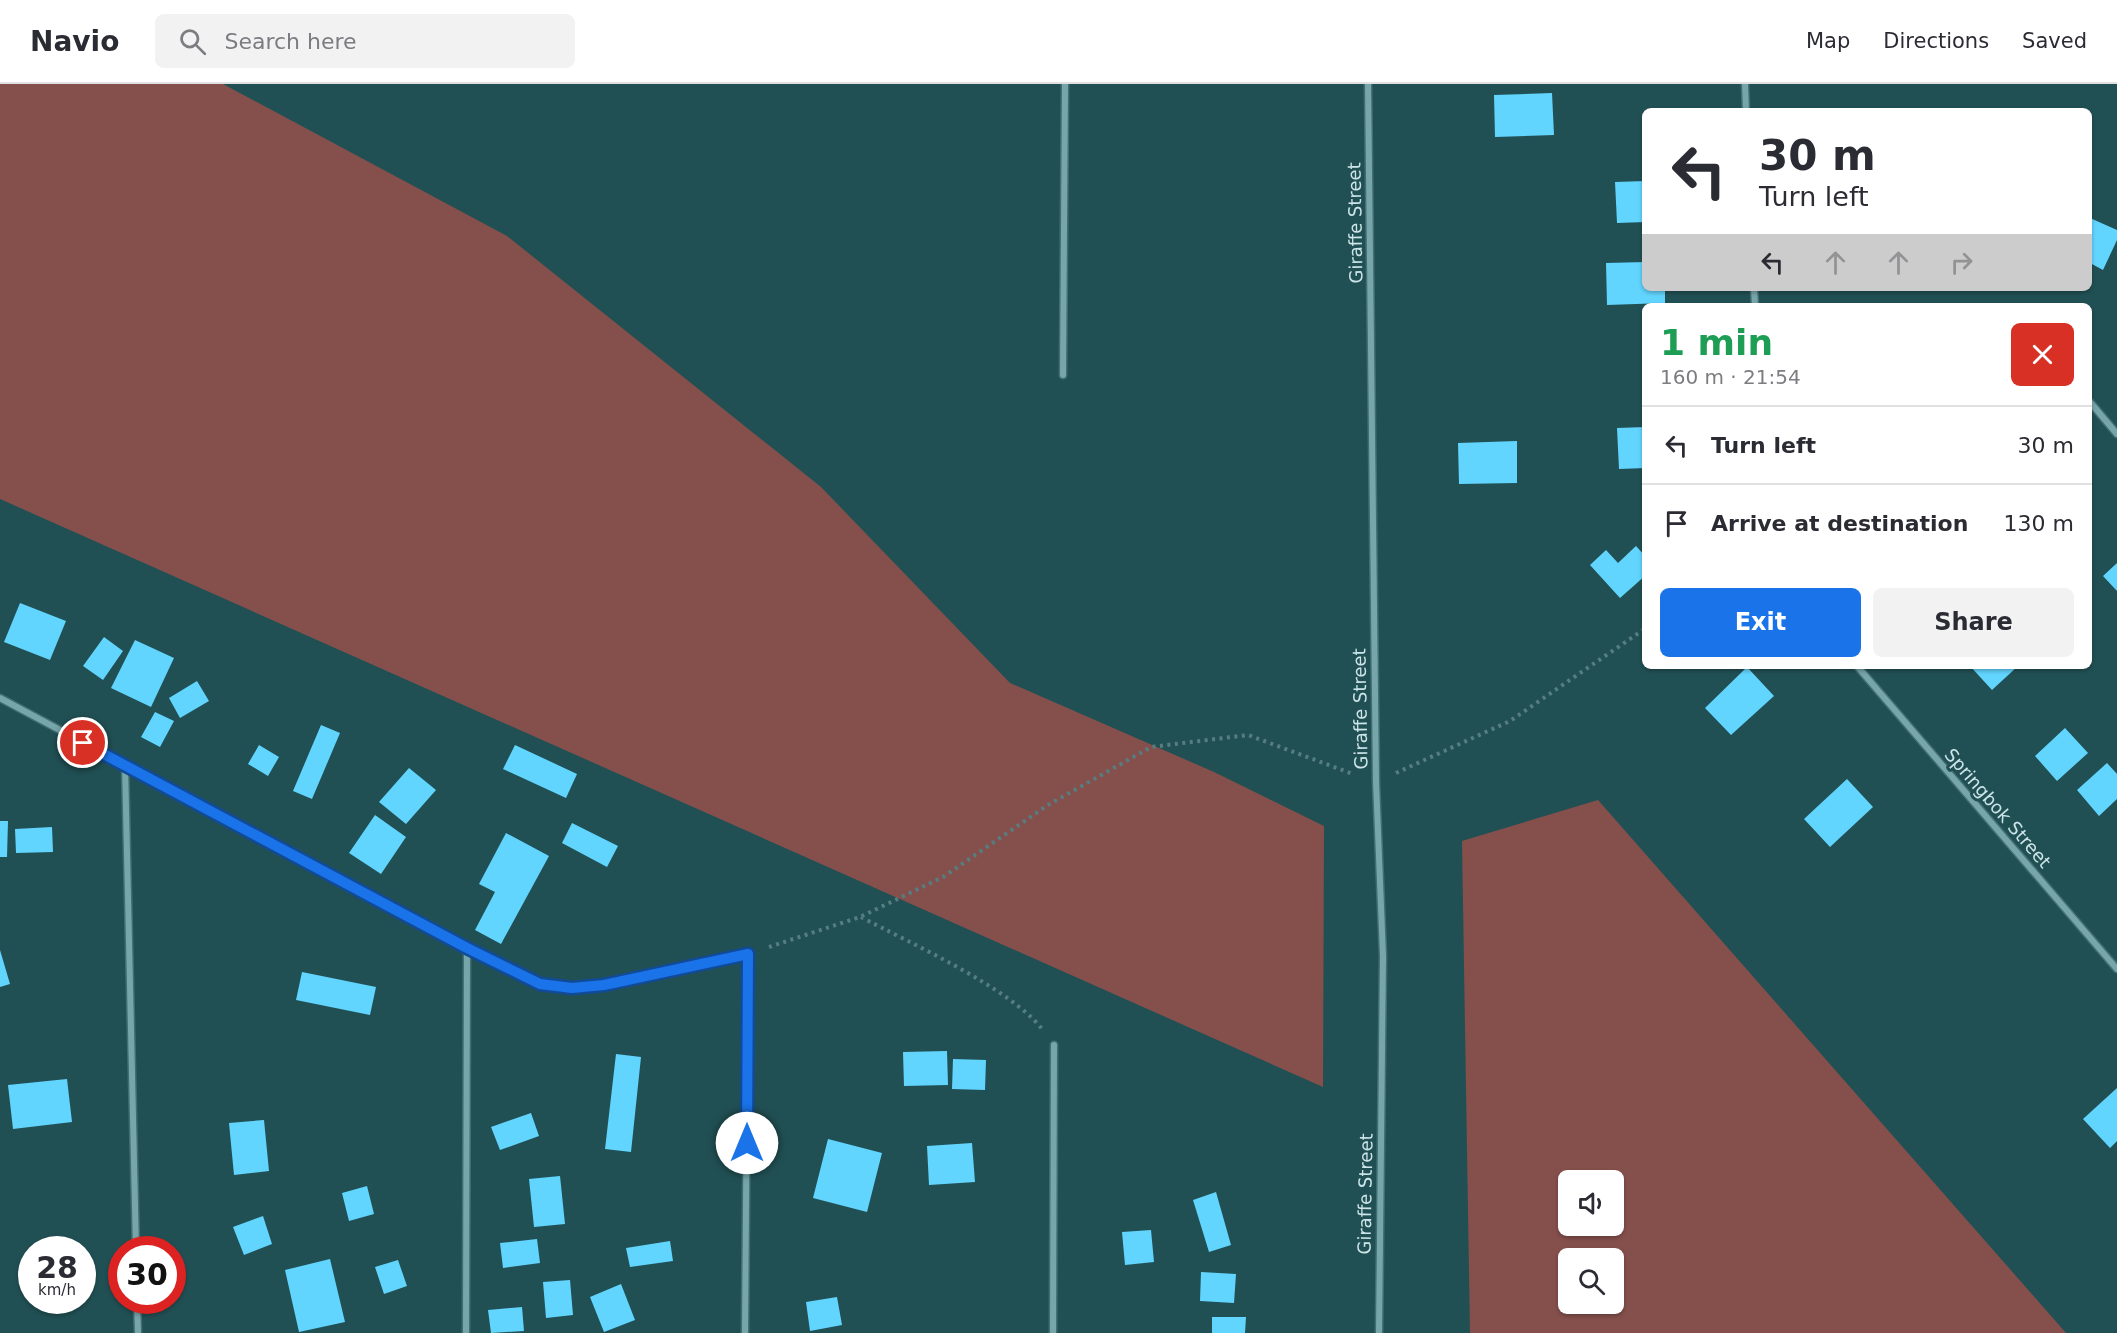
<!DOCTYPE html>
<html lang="en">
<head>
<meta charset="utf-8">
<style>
  :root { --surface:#fff; --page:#f2f2f3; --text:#2b2b33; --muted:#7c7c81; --line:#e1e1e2; --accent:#1a73e8 }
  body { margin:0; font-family:"DejaVu Sans",sans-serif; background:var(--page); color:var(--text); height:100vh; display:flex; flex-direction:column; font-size:22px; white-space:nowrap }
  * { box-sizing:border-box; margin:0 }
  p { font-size:20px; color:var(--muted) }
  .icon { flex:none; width:33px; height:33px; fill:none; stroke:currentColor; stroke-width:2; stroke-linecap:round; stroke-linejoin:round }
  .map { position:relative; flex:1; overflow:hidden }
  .panel { position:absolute; left:1642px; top:219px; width:450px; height:366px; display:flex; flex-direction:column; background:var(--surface); border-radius:9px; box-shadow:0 2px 4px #0004 }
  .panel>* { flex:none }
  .banner { position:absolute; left:1642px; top:24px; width:450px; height:183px; border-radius:9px; box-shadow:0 2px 4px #0004; background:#fff; color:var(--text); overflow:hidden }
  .fabs { position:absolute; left:1558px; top:1086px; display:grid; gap:12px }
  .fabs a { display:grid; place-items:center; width:66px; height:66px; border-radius:9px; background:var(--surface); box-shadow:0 2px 4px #0004; font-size:30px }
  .speed { position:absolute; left:18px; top:1152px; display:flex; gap:12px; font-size:30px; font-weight:700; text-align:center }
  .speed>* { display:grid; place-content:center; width:78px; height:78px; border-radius:50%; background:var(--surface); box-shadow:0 2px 4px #0004; line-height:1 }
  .speed small { font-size:15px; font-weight:400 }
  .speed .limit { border:9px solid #d22; background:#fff; color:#111 }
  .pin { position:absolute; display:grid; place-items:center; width:51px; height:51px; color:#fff; margin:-26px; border:3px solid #fff; border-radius:50%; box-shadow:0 2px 6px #0007 }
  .me { position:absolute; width:66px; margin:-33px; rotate:0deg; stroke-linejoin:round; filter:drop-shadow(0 0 4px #0008) }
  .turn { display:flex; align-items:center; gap:21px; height:126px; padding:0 18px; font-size:27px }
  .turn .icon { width:78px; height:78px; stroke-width:2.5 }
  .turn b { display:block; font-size:42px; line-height:51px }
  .lanes { display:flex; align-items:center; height:57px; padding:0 18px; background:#0003; justify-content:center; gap:30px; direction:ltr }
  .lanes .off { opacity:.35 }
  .round { display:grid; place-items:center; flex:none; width:63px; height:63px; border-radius:9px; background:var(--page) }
  .headline { display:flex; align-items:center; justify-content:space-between; height:102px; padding:0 18px }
  h1 { font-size:36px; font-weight:800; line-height:45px; color:#1e9e55 }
  .primary-button { display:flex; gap:12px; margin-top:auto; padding:12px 18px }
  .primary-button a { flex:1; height:69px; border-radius:9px; background:var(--accent); color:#fff; font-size:24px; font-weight:800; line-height:69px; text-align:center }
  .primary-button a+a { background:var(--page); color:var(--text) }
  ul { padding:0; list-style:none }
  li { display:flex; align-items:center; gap:18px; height:78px; padding:0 18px; border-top:2px solid var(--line) }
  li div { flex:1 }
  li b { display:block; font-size:22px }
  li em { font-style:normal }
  header { display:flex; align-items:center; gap:36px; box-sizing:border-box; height:84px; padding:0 30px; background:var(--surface); border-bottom:2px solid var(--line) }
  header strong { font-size:28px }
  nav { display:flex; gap:33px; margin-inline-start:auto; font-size:21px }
  .search { width:420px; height:54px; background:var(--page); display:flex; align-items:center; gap:15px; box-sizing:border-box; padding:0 21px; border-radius:9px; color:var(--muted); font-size:22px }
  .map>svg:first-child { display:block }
  .green { fill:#85504c; fill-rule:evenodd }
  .building { fill:#62d5fe }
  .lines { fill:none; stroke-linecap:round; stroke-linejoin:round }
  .minor-casing { stroke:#426d71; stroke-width:9 }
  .path { stroke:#567e82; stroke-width:4; stroke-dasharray:3 4.5; stroke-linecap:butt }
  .minor { stroke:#76a6aa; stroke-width:6 }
  .route-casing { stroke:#114b97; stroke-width:15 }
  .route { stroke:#1a73e8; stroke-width:10 }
  .labels { text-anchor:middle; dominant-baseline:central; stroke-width:6; stroke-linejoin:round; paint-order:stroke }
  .street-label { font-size:18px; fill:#cde5e8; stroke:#215054 }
</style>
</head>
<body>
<header>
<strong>Navio</strong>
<div class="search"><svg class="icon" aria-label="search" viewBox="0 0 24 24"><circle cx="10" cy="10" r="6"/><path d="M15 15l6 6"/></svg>Search here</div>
<nav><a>Map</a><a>Directions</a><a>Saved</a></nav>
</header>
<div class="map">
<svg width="2117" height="1249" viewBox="0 0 2117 1249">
  <rect width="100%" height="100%" fill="#215054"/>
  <path class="green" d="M0 0H223L507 152 821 403 1010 599 1214 688 1324 742 1323 1003 0 415Z
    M1598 716 2066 1249H1470L1462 757ZM1569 1096H1614V1142H1569ZM1569 1174H1614V1220H1569Z"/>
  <path class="building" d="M1552 9 1554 51 1495 53 1494 11Z
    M1646 97V138L1617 139 1615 98Z
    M2090 134 2117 146V156L2103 186 2090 179Z
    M1646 178V204H1665V219L1607 221 1606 179Z
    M1646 343V384L1619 385 1617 344Z
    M1517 357V399L1459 400 1458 359Z
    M1636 462 1646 473V491L1620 514 1590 481 1606 466 1618 479Z
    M2117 479V507L2103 492Z
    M20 519 66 537 50 576 4 558Z
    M104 553 123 567 103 596 83 582Z
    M135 556 174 574 151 623 111 604Z
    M1970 582H2018L1992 606Z
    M1747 583 1774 612 1731 651 1705 624Z
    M197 597 209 617 180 634 169 614Z
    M155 628 174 637 160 663 141 653Z
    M321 641 340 649 312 715 293 707Z
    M2065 644 2088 669 2057 697 2035 672Z
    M259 661 279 673 268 692 248 680Z
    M515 661 577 690 566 714 503 685Z
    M2107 679 2117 690V715L2099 732 2077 706Z
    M409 684 436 706 406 740 379 718Z
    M1847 695 1873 723 1830 763 1804 735Z
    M375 731 406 753 381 790 349 769Z
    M0 737H8L7 773H0Z
    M572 739 618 762 607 783 562 759Z
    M52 743 53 768 16 769 15 745Z
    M506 749 549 772 501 860 475 846 495 808 479 800Z
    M0 866 10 900 0 903Z
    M302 888 376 903 370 931 296 916Z
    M947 967 948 1001 904 1002 903 968Z
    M616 970 641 973 631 1068 605 1065Z
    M953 975 986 976 985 1006 952 1005Z
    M67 995 72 1038 13 1045 8 1001Z
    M2117 1004V1057L2110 1064 2083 1035Z
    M531 1029 539 1052 500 1066 491 1043Z
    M264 1036 269 1087 234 1091 229 1039Z
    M828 1055 882 1069 867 1128 813 1114Z
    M972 1059 975 1098 929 1101 927 1062Z
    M560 1092 565 1140 534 1143 529 1095Z
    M367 1102 374 1130 349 1137 342 1109Z
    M1216 1108 1231 1161 1209 1168 1193 1116Z
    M263 1132 272 1160 244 1171 233 1143Z
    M1151 1146 1154 1178 1125 1181 1122 1148Z
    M537 1155 540 1179 503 1184 500 1159Z
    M670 1157 673 1177 630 1183 626 1164Z
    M330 1175 345 1238 299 1248 285 1186Z
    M398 1176 407 1202 384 1210 375 1183Z
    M1201 1188 1236 1190 1234 1219 1200 1217Z
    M570 1196 573 1231 546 1234 543 1198Z
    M621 1200 635 1236 604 1248 590 1213Z
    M837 1213 842 1241 810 1247 806 1218Z
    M522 1223 524 1247 491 1249 488 1226Z
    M1212 1233H1246L1245 1249H1212Z"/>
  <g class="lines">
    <g class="minor-casing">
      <path id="minor" d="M1368 0 1376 698 1383 872 1379 1249
        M1745 0 1746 27
        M1754 204 1755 222
        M1063 291 1065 0
        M2090 318 2117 350
        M1857 582 2117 885
        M0 614 467 864C489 875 518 894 541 900 592 913 694 882 748 870L745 1249
        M125 681 136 1166
        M137 1216 138 1249
        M466 1249 467 864
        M1053 1249 1054 961"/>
    </g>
    <path class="path" d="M1396 689 1510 637 1646 544
      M861 833C910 859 1010 904 1042 945
      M769 863 860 833 943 793 1048 721 1151 663 1248 651 1353 690"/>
    <use href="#minor" class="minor"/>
  </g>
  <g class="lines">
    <g class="route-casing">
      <path id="route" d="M83 659 467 864 540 900 572 904 604 901 748 870 747 1059"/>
    </g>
    <use href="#route" class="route"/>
  </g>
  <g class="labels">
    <g class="street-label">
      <text transform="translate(1355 139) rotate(-91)">Giraffe Street</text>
      <text transform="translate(1360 625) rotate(-91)">Giraffe Street</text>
      <text transform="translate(1998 724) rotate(49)">Springbok Street</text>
      <text transform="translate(1365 1110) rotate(-89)">Giraffe Street</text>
    </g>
  </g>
</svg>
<div class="fabs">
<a><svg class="icon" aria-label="sound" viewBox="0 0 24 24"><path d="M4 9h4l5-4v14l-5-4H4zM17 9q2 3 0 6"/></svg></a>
<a><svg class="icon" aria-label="search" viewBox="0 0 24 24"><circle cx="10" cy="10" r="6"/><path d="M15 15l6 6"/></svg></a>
</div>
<div class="speed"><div>28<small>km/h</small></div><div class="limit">30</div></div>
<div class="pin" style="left:83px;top:659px;background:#d93025"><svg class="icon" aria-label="arrive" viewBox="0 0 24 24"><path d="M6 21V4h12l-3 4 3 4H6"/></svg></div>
<svg class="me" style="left:747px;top:1059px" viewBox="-20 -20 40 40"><circle r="19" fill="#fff"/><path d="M0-13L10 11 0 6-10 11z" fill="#1a73e8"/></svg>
<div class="banner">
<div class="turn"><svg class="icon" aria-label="left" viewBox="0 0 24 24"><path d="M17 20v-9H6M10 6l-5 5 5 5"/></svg><div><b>30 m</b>Turn left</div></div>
<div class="lanes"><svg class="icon" aria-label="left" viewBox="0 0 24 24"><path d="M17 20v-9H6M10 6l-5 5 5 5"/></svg><svg class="icon off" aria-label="ahead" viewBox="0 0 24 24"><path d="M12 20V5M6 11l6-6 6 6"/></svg><svg class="icon off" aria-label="ahead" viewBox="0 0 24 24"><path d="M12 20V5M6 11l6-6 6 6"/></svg><svg class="icon off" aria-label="right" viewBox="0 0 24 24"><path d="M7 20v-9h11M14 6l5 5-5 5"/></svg></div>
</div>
<section class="panel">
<div class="headline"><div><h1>1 min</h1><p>160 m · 21:54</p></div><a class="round" style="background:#d93025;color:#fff"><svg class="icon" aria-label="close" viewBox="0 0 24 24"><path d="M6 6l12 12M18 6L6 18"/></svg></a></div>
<ul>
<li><svg class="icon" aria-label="left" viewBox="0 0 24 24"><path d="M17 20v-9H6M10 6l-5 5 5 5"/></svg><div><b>Turn left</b></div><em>30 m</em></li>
<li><svg class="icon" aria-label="arrive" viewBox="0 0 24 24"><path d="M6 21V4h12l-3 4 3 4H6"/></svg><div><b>Arrive at destination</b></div><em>130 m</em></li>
</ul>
<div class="primary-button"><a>Exit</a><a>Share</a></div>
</section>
</div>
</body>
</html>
